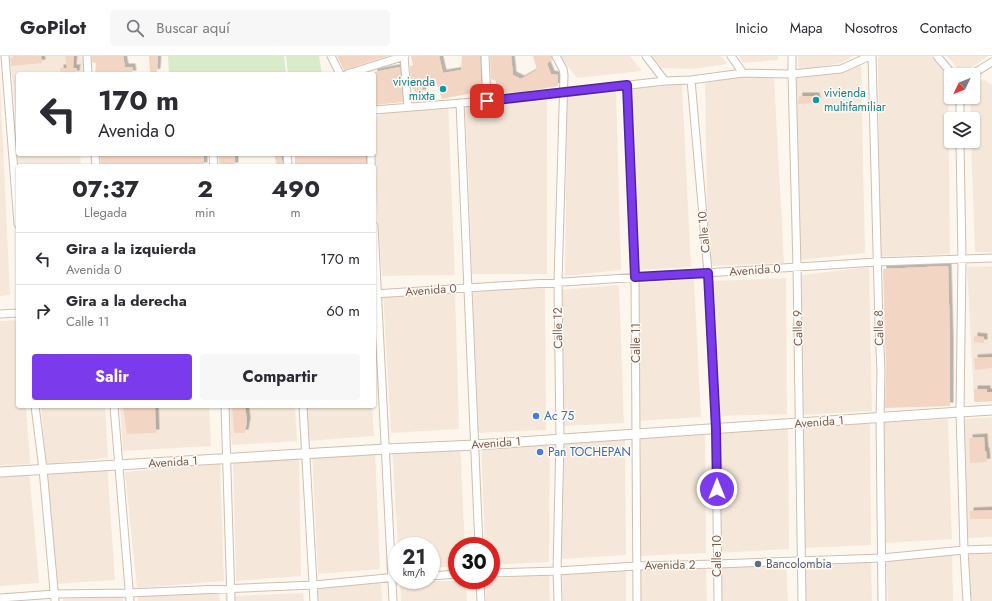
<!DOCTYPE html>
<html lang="es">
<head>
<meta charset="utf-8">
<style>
  :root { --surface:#fff; --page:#f7f7f7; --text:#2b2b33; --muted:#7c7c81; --line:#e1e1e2; --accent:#7c3aed }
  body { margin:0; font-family:Jost,sans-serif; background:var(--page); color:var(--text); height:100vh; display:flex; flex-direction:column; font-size:15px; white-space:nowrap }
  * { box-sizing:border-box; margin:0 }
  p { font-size:13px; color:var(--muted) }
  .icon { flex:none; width:22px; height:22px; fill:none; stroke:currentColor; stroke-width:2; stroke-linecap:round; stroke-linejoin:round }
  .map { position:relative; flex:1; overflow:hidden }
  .panel { position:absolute; left:16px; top:108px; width:360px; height:244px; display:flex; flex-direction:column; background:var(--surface); border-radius:4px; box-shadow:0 1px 3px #0004 }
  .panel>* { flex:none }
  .top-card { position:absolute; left:16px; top:16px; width:360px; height:84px; border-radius:4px; box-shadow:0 1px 3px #0004; background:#fff; color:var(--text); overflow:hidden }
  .needle { width:26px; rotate:227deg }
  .fabs { position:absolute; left:944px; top:12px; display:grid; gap:8px }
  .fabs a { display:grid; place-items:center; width:36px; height:36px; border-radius:4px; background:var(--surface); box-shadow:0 1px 3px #0004; font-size:20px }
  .speed { position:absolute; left:388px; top:481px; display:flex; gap:8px; font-size:20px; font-weight:700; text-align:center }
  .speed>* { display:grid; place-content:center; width:52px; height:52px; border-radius:50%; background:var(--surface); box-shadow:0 1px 3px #0004; line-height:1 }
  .speed small { font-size:10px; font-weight:400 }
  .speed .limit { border:6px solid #d22; background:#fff; color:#111 }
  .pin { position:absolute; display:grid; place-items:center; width:34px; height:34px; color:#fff; margin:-17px; border-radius:8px; box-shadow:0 2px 6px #0006 }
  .me { position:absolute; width:44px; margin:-22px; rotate:0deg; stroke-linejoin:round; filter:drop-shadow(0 0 3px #0008) }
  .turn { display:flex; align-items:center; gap:14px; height:84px; padding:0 16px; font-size:18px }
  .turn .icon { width:52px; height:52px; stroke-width:2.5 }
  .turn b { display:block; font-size:28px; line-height:34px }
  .eta { display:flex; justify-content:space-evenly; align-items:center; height:68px; text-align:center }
  .eta b { font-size:24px; font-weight:700; line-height:28px }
  .cta { display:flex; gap:8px; margin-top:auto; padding:8px 16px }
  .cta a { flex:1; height:46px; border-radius:4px; background:var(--accent); color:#fff; font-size:16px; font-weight:700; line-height:46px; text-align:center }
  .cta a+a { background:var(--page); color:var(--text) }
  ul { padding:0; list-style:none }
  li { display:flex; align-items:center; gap:12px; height:52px; padding:0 16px; border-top:1px solid var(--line) }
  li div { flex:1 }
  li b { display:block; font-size:15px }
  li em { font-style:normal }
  header { display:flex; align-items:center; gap:24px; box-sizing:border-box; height:56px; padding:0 20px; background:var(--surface); border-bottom:1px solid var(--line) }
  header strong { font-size:19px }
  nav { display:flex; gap:22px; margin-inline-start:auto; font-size:14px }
  .search { width:280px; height:36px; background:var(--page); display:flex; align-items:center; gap:10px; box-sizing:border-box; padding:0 14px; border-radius:4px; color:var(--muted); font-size:15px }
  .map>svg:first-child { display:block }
  .residential { fill:#f5e8da }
  .green { fill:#d8ecc9 }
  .building { fill:#f3d5c3; filter:url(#shadow) }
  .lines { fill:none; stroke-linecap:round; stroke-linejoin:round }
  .minor-casing { stroke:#d1beb0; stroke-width:9 }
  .tertiary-casing { stroke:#d1beb0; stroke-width:11 }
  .minor { stroke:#fff; stroke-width:7 }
  .tertiary { stroke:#fff; stroke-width:9 }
  .route-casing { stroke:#51269a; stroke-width:10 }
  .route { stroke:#7c3aed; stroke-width:7 }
  .culture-dot { fill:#0f9aa8; stroke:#fffaf3; stroke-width:1.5 }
  .shop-dot { fill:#3f7fe0; stroke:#fffaf3; stroke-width:1.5 }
  .service-dot { fill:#5c6f8a; stroke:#fffaf3; stroke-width:1.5 }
  .labels { text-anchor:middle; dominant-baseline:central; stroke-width:3; stroke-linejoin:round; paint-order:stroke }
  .culture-label { font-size:12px; fill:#0d838f; stroke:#fffaf3; text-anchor:end }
  .street-label { font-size:12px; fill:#7a5c4d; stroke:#fffaf3 }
  .shop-label { font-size:12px; fill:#366cbe; stroke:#fffaf3; text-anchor:start }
  .service-label { font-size:12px; fill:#4e5e75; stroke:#fffaf3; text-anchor:start }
</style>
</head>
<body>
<header>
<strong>GoPilot</strong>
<div class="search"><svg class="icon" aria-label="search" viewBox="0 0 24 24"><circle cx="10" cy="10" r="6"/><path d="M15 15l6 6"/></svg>Buscar aquí</div>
<nav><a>Inicio</a><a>Mapa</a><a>Nosotros</a><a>Contacto</a></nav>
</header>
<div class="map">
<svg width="992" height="545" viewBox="0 0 992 545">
  <defs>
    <filter id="shadow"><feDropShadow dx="3.5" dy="-3.5" stdDeviation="0" flood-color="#0004"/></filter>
  </defs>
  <rect width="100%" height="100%" fill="#fdf6ec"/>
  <path class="residential" d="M10 0H85L86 18H18V81Z
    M560 0H630L642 15 577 22Z
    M651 0H721L727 8 692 13 661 12Z
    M739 0H778V4L743 7Z
    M798 0H853L841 7 799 14Z
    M880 0H931L948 18 950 198 880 201 878 2Z
    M947 0H988L962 18Z
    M861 7 865 197 800 204 794 23 836 16Z
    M745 20 774 21 784 207 708 210 705 27Z
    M984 24 992 29V196H975L971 85H973V63H971L970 41H973V26Z
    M0 25 10 239 0 240Z
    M662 28H682L691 211 637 214 631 32Z
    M616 33 621 214 565 220 567 40Z
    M547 40V218H472L465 45Z
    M448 47 455 219 382 220 373 98 374 61 407 50Z
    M30 98H80L81 110H18V134L15 100Z
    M992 210V346H974L967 211Z
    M869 211 872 355 801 359 802 219Z
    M786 222 787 358 717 360 711 225Z
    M694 223 701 361 638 365 636 227Z
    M619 229 624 367 564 370 559 234Z
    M455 232 459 373 391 377 383 236Z
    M473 232H545L546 374 476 377Z
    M18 264V350H26L30 408 0 409V265Z
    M41 350H105L108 402 46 408Z
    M120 350H209L211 390 123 395Z
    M229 350H295L297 385 232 389Z
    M307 350H372L374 380 308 385Z
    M992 361V481L965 482 964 363Z
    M948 363 952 483 886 487 881 366Z
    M870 366 871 489 802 492 799 370Z
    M788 370 789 493 718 497 721 376Z
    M705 374 706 497 640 500 641 379Z
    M625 381 626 499 561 503 564 382Z
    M550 384 549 506 491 509V490H485L481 387Z
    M460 387 465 490H457V510L431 512V490H398L392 391Z
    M375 391 380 513 318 518 312 397Z
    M299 402 301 520 236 525 233 405Z
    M107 408 115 524 56 528 44 414Z
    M220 408 224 525 137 532 125 416Z
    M29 414 39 527 0 530V417Z
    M967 494H992V545H970Z
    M952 495 953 545H888L886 498Z
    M871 501 872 545H805L803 505Z
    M786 505 788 545H720L718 508Z
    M706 509 707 545H641V511Z
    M626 515V545H563L562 519Z
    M549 518 550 545H486V524H491V523Z
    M400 525H466L467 545H401Z
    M381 526 382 545H318V528Z
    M219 535 220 545H138V540Z
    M303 537 304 545H234L233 540Z
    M122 539 123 545H63V543Z"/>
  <path class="green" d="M168 0H284L286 18H169Z
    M286 0H319L322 18H288Z"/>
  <path class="building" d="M14 0H41L42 7 11 10 10 2H14Z
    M65 0H74L73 12H77L76 18H60V12H67Z
    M92 0H123L125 11H132L133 18H95L96 7 92 6Z
    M149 0H158L157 16 150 18Z
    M337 0H388L344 14Z
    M411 0H439L443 17 461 14 462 0H480L481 28 478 29 477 36 442 43 435 22 422 28 423 37 418 38 411 31 410 10 413 9Z
    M490 0H511L513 19 521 23 537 14 533 0H551L552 3 547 8 551 18 558 19V30L523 36 496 37V25L491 23Z
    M400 11 403 46 374 49V16Z
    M799 40H816L817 47 798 48Z
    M100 98H140L141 99 152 98H204V110H101Z
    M218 98H235V110H220Z
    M274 98H281L283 110H277Z
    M295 98H364L366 102V110H295Z
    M948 210 950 284V350L885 352 886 316 883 213Z
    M974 280 984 281V287L974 286Z
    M992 301V312L975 314 974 302Z
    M974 333H987V336H992V345L974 346Z
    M123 350H155L156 377 127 378Z
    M232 350H245L247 365 245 377H234Z
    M984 381 985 395H986L987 406 970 407 969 382Z
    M992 454V463H970V455Z"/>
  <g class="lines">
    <g class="minor-casing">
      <path id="minor" d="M5 0 18 168
        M87 0 88 18
        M331 0 340 18
        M404 0 408 51
        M485 0 487 45
        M556 0 563 13 564 19 558 226 560 382 557 515 558 545
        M646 0 665 25
        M731 0 743 17
        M792 0V18L797 211 802 545
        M872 0 879 270 881 316 880 362 882 545
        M937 0 953 19
        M347 18 405 0
        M971 19 992 6
        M691 24 708 217 716 373 718 545
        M627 29 635 221 637 545
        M960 41V63
        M460 47 479 490
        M374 54 487 45 665 25 691 24 743 17 792 18 841 13 870 0
        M960 85 962 203 960 356 964 494 967 545
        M95 98 96 110
        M213 98 214 110
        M287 98 288 110
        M371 98V110
        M374 170 393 545
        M374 238 877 206 992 202
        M0 258 18 257
        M35 350 43 413 55 545
        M114 350 130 545
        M225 350 231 545
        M303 350 314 545
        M491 517 557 515 637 510 717 508 882 502 964 494 992 493
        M431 520 457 518
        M480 524 481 545
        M0 542 55 538 129 537 314 529 397 521"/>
    </g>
    <g class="tertiary-casing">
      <path id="tertiary" d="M0 416 386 393 475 389 960 356 992 354"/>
    </g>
    <use href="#minor" class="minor"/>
    <use href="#tertiary" class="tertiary"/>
  </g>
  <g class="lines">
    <g class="route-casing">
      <path id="route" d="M487 45 627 29 635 221 708 217 716 373 717 433"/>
    </g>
    <use href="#route" class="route"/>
  </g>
  <g class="culture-dot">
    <circle cx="443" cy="33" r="4"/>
    <circle cx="816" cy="44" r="4"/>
  </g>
  <g class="shop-dot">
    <circle cx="536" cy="360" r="4"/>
    <circle cx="540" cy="396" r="4"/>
  </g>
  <circle class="service-dot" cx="758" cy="508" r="4"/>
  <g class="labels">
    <g class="culture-label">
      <text x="435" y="26">vivienda<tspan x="435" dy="14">mixta</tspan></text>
      <text x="824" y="37" text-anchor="start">vivienda<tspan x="824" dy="14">multifamiliar</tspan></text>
    </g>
    <g class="street-label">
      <text transform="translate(704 176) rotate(-95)">Calle 10</text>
      <text transform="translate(755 214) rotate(-4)">Avenida 0</text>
      <text transform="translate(431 234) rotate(-4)">Avenida 0</text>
      <text transform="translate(558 272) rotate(-91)">Calle 12</text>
      <text transform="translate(798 272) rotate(-91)">Calle 9</text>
      <text transform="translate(879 272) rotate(-91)">Calle 8</text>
      <text transform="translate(636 287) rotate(-90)">Calle 11</text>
      <text transform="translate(819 366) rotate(-4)">Avenida 1</text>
      <text transform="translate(496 387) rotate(-4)">Avenida 1</text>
      <text transform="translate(173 406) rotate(-3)">Avenida 1</text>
      <text transform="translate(717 500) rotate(-90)">Calle 10</text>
      <text transform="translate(670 509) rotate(-1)">Avenida 2</text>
    </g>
    <g class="shop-label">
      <text x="544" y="360">Ac 75</text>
      <text x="548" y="396">Pan TOCHEPAN</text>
    </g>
    <g class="service-label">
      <text x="766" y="508">Bancolombia</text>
    </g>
  </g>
</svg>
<div class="fabs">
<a><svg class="needle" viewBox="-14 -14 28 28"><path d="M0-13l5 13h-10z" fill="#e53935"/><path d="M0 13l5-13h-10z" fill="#7c7c81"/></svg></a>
<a><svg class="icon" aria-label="layers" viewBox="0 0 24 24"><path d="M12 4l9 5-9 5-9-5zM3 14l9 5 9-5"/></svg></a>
</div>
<div class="speed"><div>21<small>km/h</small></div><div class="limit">30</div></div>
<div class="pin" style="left:487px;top:45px;background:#d93025"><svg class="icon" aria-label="arrive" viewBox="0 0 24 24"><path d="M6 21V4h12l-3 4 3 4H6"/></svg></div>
<svg class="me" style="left:717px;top:433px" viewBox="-20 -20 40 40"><circle r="17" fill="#7c3aed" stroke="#fff" stroke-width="3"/><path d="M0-11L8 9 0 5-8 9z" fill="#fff"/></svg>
<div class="top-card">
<div class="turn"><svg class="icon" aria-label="left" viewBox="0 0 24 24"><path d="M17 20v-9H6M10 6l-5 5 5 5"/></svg><div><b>170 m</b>Avenida 0</div></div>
</div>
<section class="panel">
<div class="eta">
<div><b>07:37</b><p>Llegada</p></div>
<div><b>2</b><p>min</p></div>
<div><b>490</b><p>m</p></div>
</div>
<ul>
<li><svg class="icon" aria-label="left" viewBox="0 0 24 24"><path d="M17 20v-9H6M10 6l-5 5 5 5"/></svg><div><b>Gira a la izquierda</b><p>Avenida 0</p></div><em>170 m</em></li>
<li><svg class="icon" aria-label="right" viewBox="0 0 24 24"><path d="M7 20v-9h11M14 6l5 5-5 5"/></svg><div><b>Gira a la derecha</b><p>Calle 11</p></div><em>60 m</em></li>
</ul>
<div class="cta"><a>Salir</a><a>Compartir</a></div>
</section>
</div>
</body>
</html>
